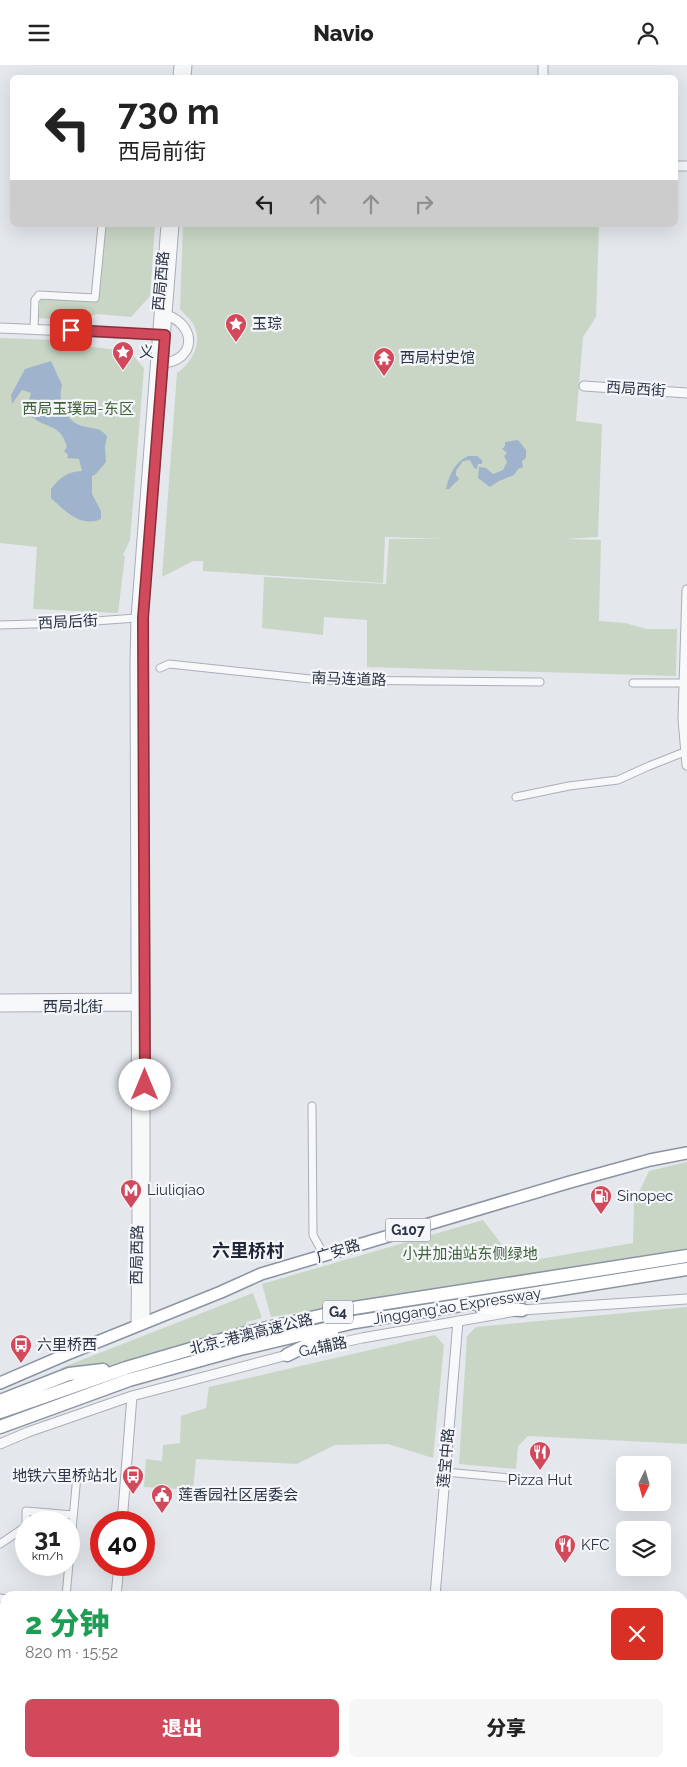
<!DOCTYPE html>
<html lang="zh">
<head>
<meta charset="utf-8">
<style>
  :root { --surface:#fff; --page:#f6f6f6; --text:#222; --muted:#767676; --accent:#d1495b }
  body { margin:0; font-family:Raleway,"Noto Sans SC",sans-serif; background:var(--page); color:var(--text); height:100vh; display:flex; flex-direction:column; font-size:19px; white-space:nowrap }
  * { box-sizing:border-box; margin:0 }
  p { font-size:16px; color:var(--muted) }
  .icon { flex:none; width:28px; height:28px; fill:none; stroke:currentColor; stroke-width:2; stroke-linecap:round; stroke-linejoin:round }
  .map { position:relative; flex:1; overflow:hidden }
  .drawer { position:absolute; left:0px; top:1526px; width:688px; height:176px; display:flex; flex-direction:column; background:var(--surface); border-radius:15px 15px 0 0; box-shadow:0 5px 20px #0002 }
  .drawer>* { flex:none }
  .hud { position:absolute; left:10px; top:10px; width:668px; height:152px; border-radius:8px; box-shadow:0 5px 20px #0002; background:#fff; color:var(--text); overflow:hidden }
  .needle { width:32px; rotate:185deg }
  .tools { position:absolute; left:616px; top:1391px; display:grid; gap:10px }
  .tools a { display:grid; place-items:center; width:55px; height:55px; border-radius:8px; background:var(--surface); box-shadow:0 5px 20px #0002; font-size:25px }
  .speed { position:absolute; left:15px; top:1446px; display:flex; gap:10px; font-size:25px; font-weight:700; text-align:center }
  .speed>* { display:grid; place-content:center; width:65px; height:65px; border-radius:50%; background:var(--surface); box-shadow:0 5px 20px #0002; line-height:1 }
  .speed small { font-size:12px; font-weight:400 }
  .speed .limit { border:8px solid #d22; background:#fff; color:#111 }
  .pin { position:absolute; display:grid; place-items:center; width:42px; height:42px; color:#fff; margin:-21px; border-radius:10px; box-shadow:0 2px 8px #0006 }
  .me { position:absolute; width:55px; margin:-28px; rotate:0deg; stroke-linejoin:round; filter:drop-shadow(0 0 4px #0008) }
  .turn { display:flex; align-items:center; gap:18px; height:105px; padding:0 25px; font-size:22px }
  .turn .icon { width:65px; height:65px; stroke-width:2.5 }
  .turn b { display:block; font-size:35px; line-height:42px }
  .lanes { display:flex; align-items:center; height:48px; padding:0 25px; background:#0003; justify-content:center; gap:25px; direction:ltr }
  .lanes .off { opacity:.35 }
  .round { display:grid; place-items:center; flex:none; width:52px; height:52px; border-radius:8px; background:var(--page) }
  .overview { display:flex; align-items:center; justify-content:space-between; height:85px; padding:0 25px }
  h1 { font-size:30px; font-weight:800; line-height:38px; color:#1e9e55 }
  .action { display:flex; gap:10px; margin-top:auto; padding:10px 25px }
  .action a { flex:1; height:58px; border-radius:8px; background:var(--accent); color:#fff; font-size:20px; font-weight:800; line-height:58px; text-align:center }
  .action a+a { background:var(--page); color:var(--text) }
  header { display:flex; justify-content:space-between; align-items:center; height:65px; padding:0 25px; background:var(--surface); font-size:22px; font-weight:800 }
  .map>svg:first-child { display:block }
  .green { fill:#c9d6c5 }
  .water { fill:#9fb4cc }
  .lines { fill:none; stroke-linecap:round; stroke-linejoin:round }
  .minor-casing { stroke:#a9aeb7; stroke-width:9 }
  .tertiary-casing { stroke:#a9aeb7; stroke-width:11 }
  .trunk-casing { stroke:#8b94a3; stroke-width:14 }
  .motorway-casing { stroke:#8b94a3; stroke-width:15 }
  .minor { stroke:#f7f8fa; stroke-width:7 }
  .tertiary { stroke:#f7f8fa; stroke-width:9 }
  .trunk { stroke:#fff; stroke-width:11 }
  .motorway { stroke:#fff; stroke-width:12 }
  .route-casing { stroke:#882f3b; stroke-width:12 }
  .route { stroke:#d1495b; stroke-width:9 }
  .labels { text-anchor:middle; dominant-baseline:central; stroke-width:4.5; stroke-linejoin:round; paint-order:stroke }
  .shield { fill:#f4f6f9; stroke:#676e7b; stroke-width:1 }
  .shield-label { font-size:14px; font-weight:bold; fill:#2b3445 }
  .street-label { font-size:15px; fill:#2b3445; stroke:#f4f6f9 }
  .poi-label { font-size:15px; fill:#2b3445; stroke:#f4f6f9; text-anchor:start }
  .park-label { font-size:15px; fill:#3f6138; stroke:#f4f6f9 }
  .quarter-label { font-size:18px; font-weight:bold; fill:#1d2536; stroke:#f4f6f9 }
</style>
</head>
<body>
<header><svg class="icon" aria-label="menu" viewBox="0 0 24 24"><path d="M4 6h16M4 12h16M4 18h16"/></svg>Navio<svg class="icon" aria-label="person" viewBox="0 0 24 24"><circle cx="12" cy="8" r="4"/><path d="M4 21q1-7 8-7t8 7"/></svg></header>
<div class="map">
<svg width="687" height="1702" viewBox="0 0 687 1702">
  <rect width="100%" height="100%" fill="#e4e7ec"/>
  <path class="green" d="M106 160H155L150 231 131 252 97 249 77 255 39 253 40 235 42 232 98 235Z
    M183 160H599L596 252 583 272 576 356 602 359 598 472 564 474 601 475 599 556 625 558 647 564H677L676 611 367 602V555L324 552 323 570 262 563 264 512 386 519 389 474H444L385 472 383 518 203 506V496H193L162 512 177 308C193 297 205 274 191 256 188 252 183 248 180 244Z
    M0 273 83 276 92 282 129 286 144 303 130 475 123 490 125 491 118 548 33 544 37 482 0 478Z
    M687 1097V1183L271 1252 262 1219 483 1155 516 1198 633 1178 634 1138 649 1106Z
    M253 1228 262 1253 246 1257 247 1265 175 1282 110 1301 64 1308 61 1303Z
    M687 1242V1379L528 1371 518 1381 516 1404 459 1399 467 1271 476 1262Z
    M435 1270 444 1280 433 1393 388 1379 335 1380 297 1399 196 1394 193 1425 144 1422 146 1394 162 1396 163 1380 180 1378 181 1351 206 1343 209 1322Z"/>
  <path class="water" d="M51 296 62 320C57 338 66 358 86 362 98 365 97 361 107 371L105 382 106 397 96 409 92 411V429L101 446V454C81 463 65 446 51 433V424C60 412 67 407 82 406L79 394 67 393 68 390 64 386 67 382C60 356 43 365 28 348V338L31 328 22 325 12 339 11 330 25 304Z
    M518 375 526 385V393L522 396 523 402 518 404 514 410 499 416 490 422 478 413 479 402 486 403 493 409 503 405 507 397 504 391 507 388 502 384 505 381V377Z
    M468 391H477L482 395V399H478L477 404 474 403 470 395 463 396 456 406V410L459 414 449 424H446C449 410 455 397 468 391Z"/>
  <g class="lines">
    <g class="minor-casing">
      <path id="minor" d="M34 263 35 235 39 230 95 233 102 160
        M0 560 68 558 136 553
        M160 603 169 599 320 615 540 617
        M633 618H684
        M516 732 569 721 618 715 649 701 687 686
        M312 1041 313 1170 324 1190
        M445 1407 522 1414
        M26 1463V1446L73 1450
        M0 1479 25 1462
        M66 1531 77 1410
        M0 1533 5 1534
        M0 1571 5 1572"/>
    </g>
    <g class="tertiary-casing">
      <path id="tertiary" d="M543 0V12
        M178 12 179 0
        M186 12 187 0
        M675 101H687
        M0 263 162 270
        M163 298C196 295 197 261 167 250
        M584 321 687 328
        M687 525 683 654 687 700
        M0 934 142 933
        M0 942 143 941
        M145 1257V941L143 553 174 160
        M136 1261 137 1162 135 598 136 553 166 160
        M303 1286 362 1273 522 1245 687 1234
        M0 1379 28 1367 132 1331 291 1289
        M122 1458 132 1331
        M116 1531 119 1500
        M435 1531 458 1256
        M682 1565 687 1566
        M0 1608H5
        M293 1698 341 1702
        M100 1702 101 1698
        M420 1702 421 1698"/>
    </g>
    <g class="trunk-casing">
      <path id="trunk" d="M0 1318 65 1290 221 1227 261 1209 570 1117 650 1095 687 1088"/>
    </g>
    <g class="motorway-casing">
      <path id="motorway" d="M481 1242 522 1245
        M287 1290 332 1268
        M0 1336 69 1309 103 1305
        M0 1347 126 1303 242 1269 354 1243 687 1191
        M0 1362 129 1315 240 1284 355 1257 687 1204"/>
    </g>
    <use href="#minor" class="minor"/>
    <use href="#tertiary" class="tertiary"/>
    <use href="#trunk" class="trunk"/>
    <use href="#motorway" class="motorway"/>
  </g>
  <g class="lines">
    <g class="route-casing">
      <path id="route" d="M71 265 165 270 143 553 145 1020"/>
    </g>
    <use href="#route" class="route"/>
  </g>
  <defs>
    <g id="sight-pin" transform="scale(1.125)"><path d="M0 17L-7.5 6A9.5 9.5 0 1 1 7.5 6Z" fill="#d1495b" stroke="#f4f6f9"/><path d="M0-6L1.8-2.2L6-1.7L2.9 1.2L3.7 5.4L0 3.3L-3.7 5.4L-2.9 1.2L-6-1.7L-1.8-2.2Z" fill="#fff"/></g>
    <g id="temple-pin" transform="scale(1.125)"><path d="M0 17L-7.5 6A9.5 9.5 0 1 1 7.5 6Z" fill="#d1495b" stroke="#f4f6f9"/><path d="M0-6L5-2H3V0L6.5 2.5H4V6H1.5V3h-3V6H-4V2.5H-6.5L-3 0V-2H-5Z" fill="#fff"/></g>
    <g id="metro-pin" transform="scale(1.125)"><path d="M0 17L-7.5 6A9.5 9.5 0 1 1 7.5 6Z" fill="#d1495b" stroke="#f4f6f9"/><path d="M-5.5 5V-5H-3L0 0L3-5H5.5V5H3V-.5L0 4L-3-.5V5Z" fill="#fff"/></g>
    <g id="fuel-pin" transform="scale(1.125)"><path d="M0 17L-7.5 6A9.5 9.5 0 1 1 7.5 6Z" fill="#d1495b" stroke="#f4f6f9"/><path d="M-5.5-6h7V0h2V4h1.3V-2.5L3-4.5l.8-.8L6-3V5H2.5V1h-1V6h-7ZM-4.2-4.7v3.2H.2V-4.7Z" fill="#fff"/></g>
    <g id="bus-pin" transform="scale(1.125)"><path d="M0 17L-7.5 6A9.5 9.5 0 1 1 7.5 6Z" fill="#d1495b" stroke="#f4f6f9"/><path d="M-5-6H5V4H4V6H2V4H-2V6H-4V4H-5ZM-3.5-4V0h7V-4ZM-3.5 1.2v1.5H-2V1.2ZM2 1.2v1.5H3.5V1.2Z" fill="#fff"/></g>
    <g id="restaurant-pin" transform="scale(1.125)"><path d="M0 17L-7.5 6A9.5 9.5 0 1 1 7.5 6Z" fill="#d1495b" stroke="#f4f6f9"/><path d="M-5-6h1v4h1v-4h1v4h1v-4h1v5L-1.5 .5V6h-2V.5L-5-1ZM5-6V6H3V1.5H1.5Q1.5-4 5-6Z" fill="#fff"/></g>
    <g id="civic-pin" transform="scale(1.125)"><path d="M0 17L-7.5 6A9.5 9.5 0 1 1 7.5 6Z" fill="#d1495b" stroke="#f4f6f9"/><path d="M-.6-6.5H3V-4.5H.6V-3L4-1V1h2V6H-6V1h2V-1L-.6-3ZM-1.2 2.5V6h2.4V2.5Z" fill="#fff"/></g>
  </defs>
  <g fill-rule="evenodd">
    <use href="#sight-pin" x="236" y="259"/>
    <use href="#sight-pin" x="123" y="287"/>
    <use href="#temple-pin" x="384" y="293"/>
    <use href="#metro-pin" x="131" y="1125"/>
    <use href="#fuel-pin" x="601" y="1131"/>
    <use href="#bus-pin" x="21" y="1280"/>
    <use href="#restaurant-pin" x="540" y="1387"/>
    <use href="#bus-pin" x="133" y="1411"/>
    <use href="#civic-pin" x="162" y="1430"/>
    <use href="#restaurant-pin" x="565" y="1480"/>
  </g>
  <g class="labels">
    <g class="shield">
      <rect x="385.5" y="1153.5" width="45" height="23" rx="4"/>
      <rect x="323" y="1235.5" width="30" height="23" rx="4"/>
    </g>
    <g class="shield-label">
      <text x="408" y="1165">G107</text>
      <text x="338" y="1247">G4</text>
    </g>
    <g class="street-label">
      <text transform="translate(161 216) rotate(-85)">西局西路</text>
      <text transform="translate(636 324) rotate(4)">西局西街</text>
      <text transform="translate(68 557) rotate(-3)">西局后街</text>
      <text transform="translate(349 614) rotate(2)">南马连道路</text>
      <text x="73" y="942">西局北街</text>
      <text transform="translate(338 1186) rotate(-17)">广安路</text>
      <text transform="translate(137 1190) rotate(-89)">西局西路</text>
      <text transform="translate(457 1241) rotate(-9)">Jinggang'ao Expressway</text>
      <text transform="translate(251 1269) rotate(-14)">北京-港澳高速公路</text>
      <text transform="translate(323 1282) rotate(-12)">G4辅路</text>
      <text transform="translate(446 1393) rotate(-85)">莲宝中路</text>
    </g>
    <g class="poi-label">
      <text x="252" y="259">玉琮</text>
      <text x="139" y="287">义</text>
      <text x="400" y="293">西局村史馆</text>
      <text x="147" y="1125">Liuliqiao</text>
      <text x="617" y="1131">Sinopec</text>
      <text x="37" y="1280">六里桥西</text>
      <text x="117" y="1411" text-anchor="end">地铁六里桥站北</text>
      <text x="540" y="1415" text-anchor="middle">Pizza Hut</text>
      <text x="178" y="1430">莲香园社区居委会</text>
      <text x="581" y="1480">KFC</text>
    </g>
    <g class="park-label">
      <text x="78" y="344">西局玉璞园-东区</text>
      <text x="470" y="1189">小井加油站东侧绿地</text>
    </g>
    <g class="quarter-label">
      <text x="248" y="1185">六里桥村</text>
    </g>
  </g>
</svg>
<div class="tools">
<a><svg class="needle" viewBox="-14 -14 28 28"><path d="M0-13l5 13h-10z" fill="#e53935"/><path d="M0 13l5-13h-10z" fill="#767676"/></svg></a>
<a><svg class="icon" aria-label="layers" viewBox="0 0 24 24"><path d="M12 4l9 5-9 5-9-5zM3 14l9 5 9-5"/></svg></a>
</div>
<div class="speed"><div>31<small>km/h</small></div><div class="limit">40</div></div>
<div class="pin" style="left:71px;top:265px;background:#d93025"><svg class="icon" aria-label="arrive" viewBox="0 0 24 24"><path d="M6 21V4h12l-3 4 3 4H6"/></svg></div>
<svg class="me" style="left:145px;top:1020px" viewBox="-20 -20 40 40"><circle r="19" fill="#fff"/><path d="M0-13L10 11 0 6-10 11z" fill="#d1495b"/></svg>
<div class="hud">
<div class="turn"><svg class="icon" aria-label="left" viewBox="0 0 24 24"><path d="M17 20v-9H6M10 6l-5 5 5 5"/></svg><div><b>730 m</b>西局前街</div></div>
<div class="lanes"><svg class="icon" aria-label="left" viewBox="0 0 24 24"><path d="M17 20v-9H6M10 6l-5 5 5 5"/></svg><svg class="icon off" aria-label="ahead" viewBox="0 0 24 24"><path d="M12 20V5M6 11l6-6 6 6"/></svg><svg class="icon off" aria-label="ahead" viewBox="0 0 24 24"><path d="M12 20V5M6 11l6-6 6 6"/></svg><svg class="icon off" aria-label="right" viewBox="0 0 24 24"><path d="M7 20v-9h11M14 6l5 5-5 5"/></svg></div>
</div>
<section class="drawer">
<div class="overview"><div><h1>2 分钟</h1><p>820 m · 15:52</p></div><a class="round" style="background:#d93025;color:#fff"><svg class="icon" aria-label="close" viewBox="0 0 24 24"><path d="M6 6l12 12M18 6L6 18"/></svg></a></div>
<div class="action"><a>退出</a><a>分享</a></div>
</section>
</div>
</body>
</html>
